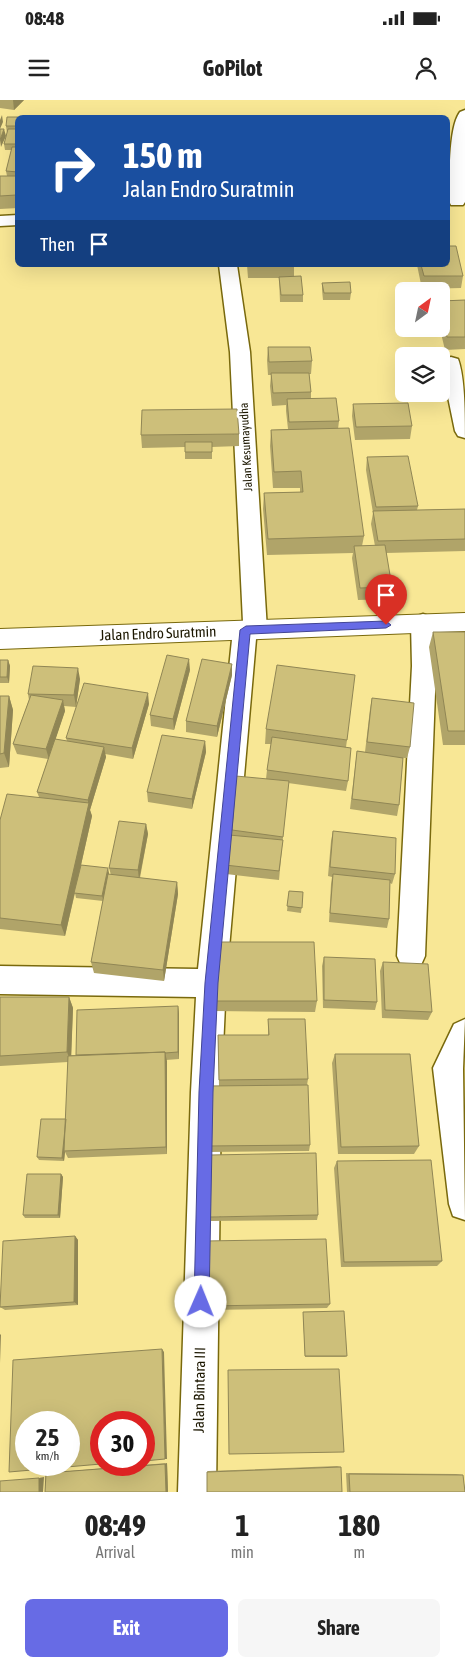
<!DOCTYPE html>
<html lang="en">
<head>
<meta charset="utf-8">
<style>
  :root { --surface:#fff; --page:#f6f6f6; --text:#222; --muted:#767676; --accent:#676be5 }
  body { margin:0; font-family:"Asap Condensed",sans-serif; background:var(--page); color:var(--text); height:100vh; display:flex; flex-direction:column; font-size:19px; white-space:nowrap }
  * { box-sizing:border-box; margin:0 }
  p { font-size:16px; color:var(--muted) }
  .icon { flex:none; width:28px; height:28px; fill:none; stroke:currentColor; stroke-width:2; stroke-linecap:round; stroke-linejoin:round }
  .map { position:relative; height:1392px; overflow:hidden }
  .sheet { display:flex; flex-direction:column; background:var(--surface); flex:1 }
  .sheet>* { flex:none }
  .banner { position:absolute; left:15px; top:15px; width:435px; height:152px; border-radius:8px; box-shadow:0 5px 20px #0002; background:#1a4fa0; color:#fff; overflow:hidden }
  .needle { width:32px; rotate:33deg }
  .controls { position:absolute; left:395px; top:182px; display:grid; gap:10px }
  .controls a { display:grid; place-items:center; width:55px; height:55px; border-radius:8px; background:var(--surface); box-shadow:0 5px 20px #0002; font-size:25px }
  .speed { position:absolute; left:15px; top:1311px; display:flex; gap:10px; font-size:25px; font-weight:700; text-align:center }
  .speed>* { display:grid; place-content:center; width:65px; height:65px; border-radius:50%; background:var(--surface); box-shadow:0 5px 20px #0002; line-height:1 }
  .speed small { font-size:12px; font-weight:400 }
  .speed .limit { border:8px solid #d22; background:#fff; color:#111 }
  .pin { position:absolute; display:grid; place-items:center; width:42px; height:42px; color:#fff; margin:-51px -21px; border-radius:50% 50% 50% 0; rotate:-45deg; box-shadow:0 0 5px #0007 }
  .pin .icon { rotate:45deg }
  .me { position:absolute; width:55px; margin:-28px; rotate:1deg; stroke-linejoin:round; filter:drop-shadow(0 0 4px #0008) }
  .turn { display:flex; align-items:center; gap:18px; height:105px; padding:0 25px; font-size:22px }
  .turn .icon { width:65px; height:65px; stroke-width:2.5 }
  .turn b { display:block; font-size:35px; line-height:42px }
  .then { display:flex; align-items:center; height:48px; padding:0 25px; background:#0003; gap:10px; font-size:19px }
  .eta { display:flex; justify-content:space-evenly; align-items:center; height:85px; text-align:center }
  .eta b { font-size:30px; font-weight:700; line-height:35px }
  .button { display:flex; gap:10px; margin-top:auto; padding:10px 25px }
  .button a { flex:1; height:58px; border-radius:8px; background:var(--accent); color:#fff; font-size:20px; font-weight:700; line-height:58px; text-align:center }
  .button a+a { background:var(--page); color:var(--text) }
  .status { display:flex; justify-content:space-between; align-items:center; height:35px; padding:0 25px; background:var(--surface); direction:ltr }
  .status svg { height:14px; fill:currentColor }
  header { display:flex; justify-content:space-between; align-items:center; height:65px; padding:0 25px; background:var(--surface); font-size:22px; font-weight:700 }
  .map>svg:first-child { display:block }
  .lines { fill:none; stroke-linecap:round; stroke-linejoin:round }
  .street-casing { stroke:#79690d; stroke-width:3 }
  .secondary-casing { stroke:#79690d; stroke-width:2 }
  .street { fill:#fff; fill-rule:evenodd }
  .secondary { fill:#fff; fill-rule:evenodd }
  .wall { fill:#b0a469 }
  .shaded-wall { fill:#908655 }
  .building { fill:#cdbf7a; stroke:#908655; fill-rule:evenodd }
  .route { fill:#676be5; stroke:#434695 }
  .labels { text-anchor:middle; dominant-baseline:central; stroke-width:5; stroke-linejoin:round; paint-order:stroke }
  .far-street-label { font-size:12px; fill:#1c1700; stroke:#fff }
  .street-label { font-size:15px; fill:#1c1700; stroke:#fff }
</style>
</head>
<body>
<div class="status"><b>08:48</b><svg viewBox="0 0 49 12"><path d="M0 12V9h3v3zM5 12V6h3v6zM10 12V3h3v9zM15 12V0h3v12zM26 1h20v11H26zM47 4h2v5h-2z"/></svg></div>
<header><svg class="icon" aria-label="menu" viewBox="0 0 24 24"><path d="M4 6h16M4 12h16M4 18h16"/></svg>GoPilot<svg class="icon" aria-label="person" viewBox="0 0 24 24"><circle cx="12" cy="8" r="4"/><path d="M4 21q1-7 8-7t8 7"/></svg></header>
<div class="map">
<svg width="465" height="1392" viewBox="0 0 465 1392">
  <rect width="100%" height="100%" fill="#f8e795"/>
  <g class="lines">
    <g class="street-casing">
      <path id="street" d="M465 10V102L463 105H451L449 101C450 80 448 28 460 12Z
        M18 115V125L0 126V116Z
        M219 165H237L250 252 267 530 263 536 256 539 226 883 221 992 216 1392H178L191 992 196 897 0 894V866L198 869 233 530 237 524 243 522 230 252Z
        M451 257 458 259C465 277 465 316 465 338L458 336 455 331 441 263 444 259Z
        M423 514 431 517 435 523 436 566 425 856 421 865 411 869 401 865 397 856 412 566 411 523 415 517Z
        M465 919 463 969 465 1120 453 1116 449 1104 433 968 454 924Z"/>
    </g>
    <g class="secondary-casing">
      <path id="secondary" d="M465 513V531L0 549V529Z"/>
    </g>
    <use href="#street" class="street"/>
    <use href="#secondary" class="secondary"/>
  </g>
  <path class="wall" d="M0 0H24L14 10 0 8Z
    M18 18V108L0 109V76H7L6 71 12 50H5L4 44 7 33 6 26Z
    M247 165H294V176L303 195V202H280L279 178H248Z
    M417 165H448L463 176 461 188 422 189Z
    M322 183 351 193 350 200H323L322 190Z
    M465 200V249L445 250 440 229H441V201Z
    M268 247 312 261 311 274H309L311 292V298L339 321 338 329 364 436 362 446H375L371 424 373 413 366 370 367 357 418 406 417 410 465 409V451L386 453 392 487 390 499 358 500 352 458 353 453 267 455 263 409 264 393 300 392V388H273L270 346 271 330 288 329 286 311V305L272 306 270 286 271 275H268L267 260Z
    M353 304 412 326 410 339 355 340 352 316Z
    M239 334V346L212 347V359H185V347L142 348 141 335Z
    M433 532H465V645H443L429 547Z
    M0 560H8L10 566 9 583H0Z
    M232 564V575L217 637 186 632V621Z
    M190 570 174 630 151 626 150 615Z
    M80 579 76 607 64 606 65 611 55 640 67 641 66 638 149 604 133 659 105 654 106 657 90 710 92 716 81 765 109 773V774L111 775 109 768 146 724 148 734 140 778 177 782 178 794 164 881 94 873 91 862 103 801 76 798 75 793 65 836 0 829V720L39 697 37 692 48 659 17 654 13 644 29 600 28 594Z
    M0 596H9L13 610 9 667 0 668Z
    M372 598 410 647 407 658H403L399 705 397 716 350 709 357 651 365 652 370 609Z
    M266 629 347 640 346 647 348 681 346 691 288 683 279 780 226 774 225 765 232 735V730L266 679 267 670 271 644H265Z
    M205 641 206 652 192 709 148 702 147 692Z
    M333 731 395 774 392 784 390 783 389 819 387 828 329 822 331 784 332 777 328 776 331 741Z
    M289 791 303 792 301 813 287 811Z
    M324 857 377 902 375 910 323 908 322 866Z
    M383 862 432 912 428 920 382 918 380 871Z
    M0 897H69L73 908 71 955H76L178 906 179 914V959L166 960 167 1054 68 1058 65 1052 64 1061 39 1060 37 1057 66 1019 68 962 0 966Z
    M215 901H317L315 912 215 911Z
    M268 919 308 979 307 985 310 1045 309 1051 208 1052 207 1046 219 986 218 935H268Z
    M335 954 419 1046 414 1054H338L332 963Z
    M337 1061 442 1161 437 1166 341 1167 334 1068Z
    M61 1074 63 1077 60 1118H25L23 1115Z
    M318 1115 317 1120 211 1121 210 1117Z
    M75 1136 78 1140V1205L5 1210 0 1207Z
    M330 1204 327 1208 207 1210 206 1206Z
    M303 1212 347 1256 345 1257H305L303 1213Z
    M167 1363 168 1392H45L46 1373Z
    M337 1366 341 1367 207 1372 208 1371Z
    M346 1373 456 1374 463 1375 465 1392H347Z"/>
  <path class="shaded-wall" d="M13 0H24L14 10Z
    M2 15 3 22 0 29V20Z
    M4 29 6 36 1 47 0 40Z
    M18 79V102L16 95Z
    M189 559 190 570 174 630 173 619Z
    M8 560 10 566 9 583 7 577Z
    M232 564V575L217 637V626Z
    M78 568 80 579 76 607 74 595Z
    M148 593 149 604 133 659 132 648Z
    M9 596 13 610 9 667 4 653Z
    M63 600 65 611 49 659 46 649Z
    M205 641 206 652 192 709V699Z
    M104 647 106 657 90 710 92 716 65 836 61 825 88 703V700Z
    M146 724 148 734 139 780 138 770Z
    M108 768 109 773 104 801 102 796Z
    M177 782 178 794 164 881 163 870Z
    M69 897 73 908 71 962 67 952Z
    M178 906 179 914V959L178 952Z
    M165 952 167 961V1054L166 1047Z
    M66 1019 64 1051 65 1052 64 1061 62 1058Z
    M61 1074 63 1077 60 1118 58 1115Z
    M75 1136 78 1140V1205L74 1202Z
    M0 1234 1 1235 0 1263Z
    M162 1249 164 1252 167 1359H165Z
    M167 1363 168 1392H166L165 1364Z
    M44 1377 43 1392H39V1378Z"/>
  <path class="building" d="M7 17H28V18H18V26H6Z
    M0 29H4L0 40Z
    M8 29H18V44H4Z
    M12 47H18V72L6 71Z
    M0 76H18L16 95 0 96Z
    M448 146H456L463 176H424L421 165H448Z
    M301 176 303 195H281L279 177Z
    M350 182 351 193H324L322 183Z
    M465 200V237H447L441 213V201Z
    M268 247H310L312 261 269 262Z
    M271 273H309L311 292 273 293Z
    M336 298 339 321 289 322 287 299Z
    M408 303 412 326 356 327 353 304Z
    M237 309 239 334 141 335 142 310Z
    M349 328 364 436 268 439 264 393 303 392 301 371 274 372 271 330Z
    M185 342H212V352H185Z
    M408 356 418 406 376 407 367 357Z
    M465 409V439L378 441 373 411Z
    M385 445 392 487 360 488 354 446Z
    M433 532H465V631H448Z
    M167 555 189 559 173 619 150 615Z
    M202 559 232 564 217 626 186 621Z
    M0 560H8L7 577H0Z
    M277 565 355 575 347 640 266 629Z
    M33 566 78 568 74 595 28 594Z
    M84 583 148 593 132 648 66 638Z
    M31 595 63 600 46 649 13 644Z
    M0 596H9L4 653 0 654Z
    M372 598 414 603 410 647 367 642Z
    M162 635 205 641 192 699 147 692Z
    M272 637 351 648 348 681 267 670Z
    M55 639 104 647 88 700 37 692Z
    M357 651 403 658 399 705 352 699Z
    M236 676 289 681 283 737 232 730Z
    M7 694 89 703 61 825 0 818V720Z
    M119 721 146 724 138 770 109 768Z
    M333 731 396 738 395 774 330 767Z
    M229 735 283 740 279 771 225 765Z
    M81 765 108 768 102 796 74 793Z
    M108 774 177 782 163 870 91 862Z
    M333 774 390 780 389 819 330 813Z
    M289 791 303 792 302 808 287 806Z
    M215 842H314L317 901H215Z
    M324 857 375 859 377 902 324 900Z
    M383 862 428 864 432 912 385 910Z
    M0 897H69L67 952 0 956Z
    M178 906V952L165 953V952L76 955 77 910Z
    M268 919H305L308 979 219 980 218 935H269Z
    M165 952 166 1047 64 1051 68 956Z
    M335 954H410L419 1046 341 1047Z
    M308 985 310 1045 207 1046V986Z
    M41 1019H66L62 1058 37 1057Z
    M316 1053 318 1115 210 1117V1055Z
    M431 1060 442 1161 344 1162 337 1061Z
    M27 1074H61L58 1115H23Z
    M75 1136 74 1202 0 1207 3 1141Z
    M326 1139 330 1204 206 1206 205 1141Z
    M344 1211 347 1256H305L303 1212Z
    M162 1249 165 1359 144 1361V1322H101V1364L9 1372 13 1260ZM26 1322H69V1365H26Z
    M339 1269 344 1352 229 1354 228 1270Z
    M165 1364 166 1392H45L46 1373Z
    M341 1367 342 1392H207V1372Z
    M349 1374 463 1375 465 1392H350Z
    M39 1378V1392H0V1381Z"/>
  <path class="route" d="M386 521 391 525 386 528 250 534 218 883 213 992 209 1202 207 1207 201 1209 196 1207 194 1202 199 992 205 883 240 530 246 526Z"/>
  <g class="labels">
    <g class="far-street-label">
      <text transform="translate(246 347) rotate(-93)">Jalan Kesumayudha</text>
    </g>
    <g class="street-label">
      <text transform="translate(158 533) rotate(-2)">Jalan Endro Suratmin</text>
      <text transform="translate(199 1290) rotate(-89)">Jalan Bintara III</text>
    </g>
  </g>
</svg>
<div class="controls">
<a><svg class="needle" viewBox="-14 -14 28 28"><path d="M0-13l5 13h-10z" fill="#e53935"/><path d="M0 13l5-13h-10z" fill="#767676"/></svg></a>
<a><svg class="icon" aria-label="layers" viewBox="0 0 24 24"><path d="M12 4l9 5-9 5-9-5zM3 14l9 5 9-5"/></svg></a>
</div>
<div class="speed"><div>25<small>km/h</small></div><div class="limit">30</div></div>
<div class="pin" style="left:386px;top:525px;background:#d93025"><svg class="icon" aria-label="arrive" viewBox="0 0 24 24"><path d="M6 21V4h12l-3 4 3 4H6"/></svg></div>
<svg class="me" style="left:201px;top:1202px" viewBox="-20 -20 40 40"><circle r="19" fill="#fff"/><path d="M0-13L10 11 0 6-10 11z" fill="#676be5"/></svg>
<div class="banner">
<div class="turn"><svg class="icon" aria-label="right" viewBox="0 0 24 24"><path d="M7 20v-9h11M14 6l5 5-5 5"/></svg><div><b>150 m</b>Jalan Endro Suratmin</div></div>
<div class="then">Then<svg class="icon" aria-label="arrive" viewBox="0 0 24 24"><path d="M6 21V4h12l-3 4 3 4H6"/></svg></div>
</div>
</div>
<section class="sheet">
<div class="eta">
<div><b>08:49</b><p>Arrival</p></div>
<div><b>1</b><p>min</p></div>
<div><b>180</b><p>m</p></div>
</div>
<div class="button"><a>Exit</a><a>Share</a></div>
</section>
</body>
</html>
